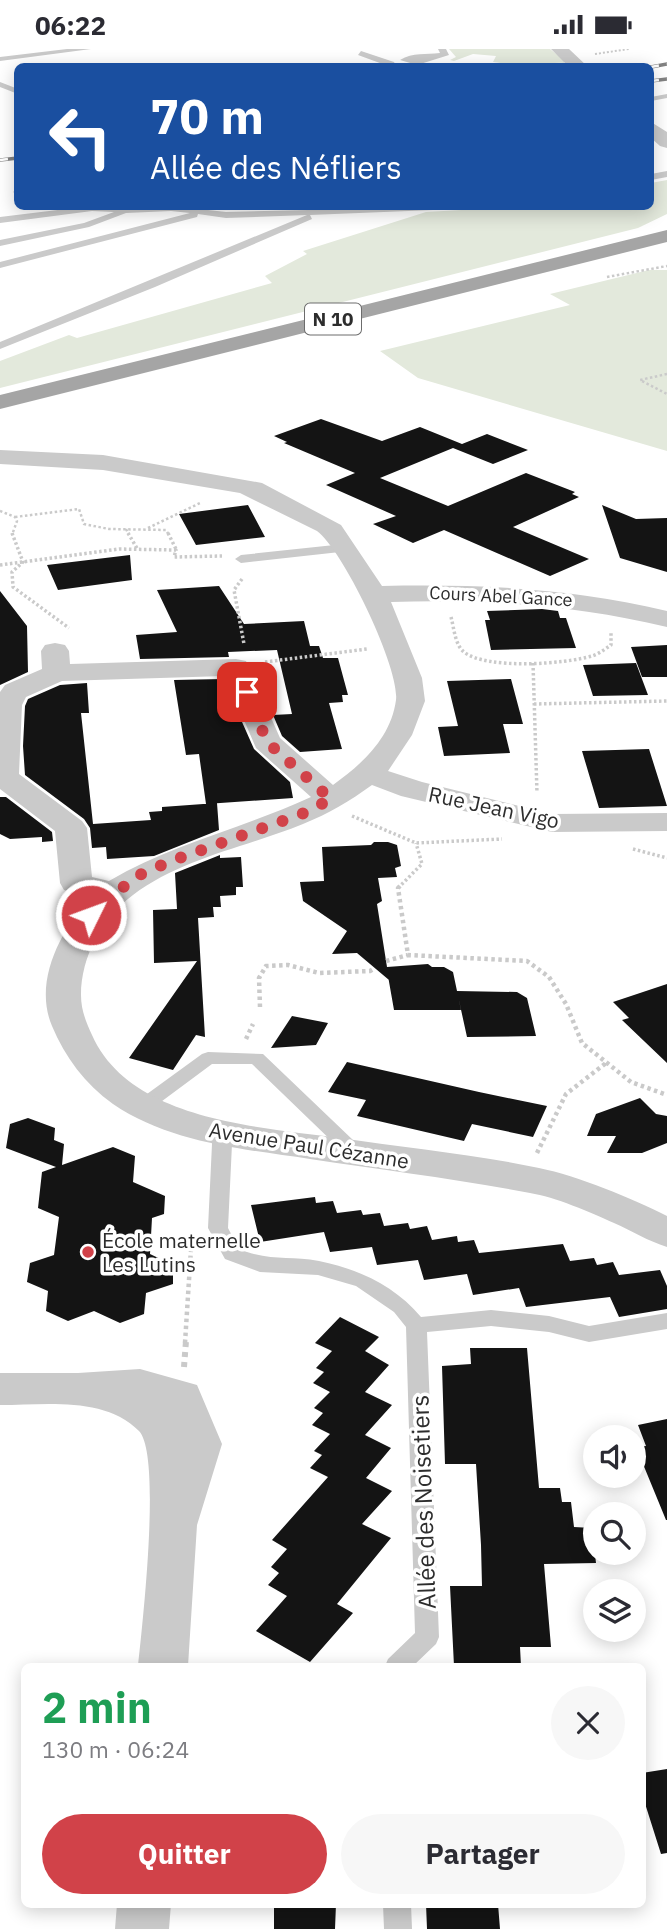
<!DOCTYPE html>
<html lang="fr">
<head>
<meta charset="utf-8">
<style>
  :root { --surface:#fff; --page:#f7f7f7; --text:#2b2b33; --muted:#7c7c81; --accent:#d14249 }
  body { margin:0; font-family:"IBM Plex Sans",sans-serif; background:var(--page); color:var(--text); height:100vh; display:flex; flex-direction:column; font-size:26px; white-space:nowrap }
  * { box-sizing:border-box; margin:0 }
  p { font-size:23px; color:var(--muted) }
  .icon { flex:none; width:38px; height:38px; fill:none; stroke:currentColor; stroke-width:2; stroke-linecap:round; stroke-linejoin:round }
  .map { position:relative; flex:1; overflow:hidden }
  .drawer { position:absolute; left:21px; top:1614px; width:625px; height:245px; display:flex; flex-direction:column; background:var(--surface); border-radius:10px; box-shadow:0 4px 18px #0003 }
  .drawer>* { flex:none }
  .hud { position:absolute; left:14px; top:14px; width:640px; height:147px; border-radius:10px; box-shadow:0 4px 18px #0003; background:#1a4fa0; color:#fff; overflow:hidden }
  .fabs { position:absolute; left:583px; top:1376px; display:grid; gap:14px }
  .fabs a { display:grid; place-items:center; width:63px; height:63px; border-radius:50%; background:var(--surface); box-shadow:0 4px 18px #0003; font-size:35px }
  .pin { position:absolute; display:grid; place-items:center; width:60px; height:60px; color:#fff; margin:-30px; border-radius:14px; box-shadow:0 4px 10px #0006 }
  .me { position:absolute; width:77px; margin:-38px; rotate:48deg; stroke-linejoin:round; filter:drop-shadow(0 0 5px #0008) }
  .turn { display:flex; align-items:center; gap:24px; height:147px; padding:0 21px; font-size:32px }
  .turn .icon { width:91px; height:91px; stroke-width:2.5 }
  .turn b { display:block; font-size:49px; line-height:60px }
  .round { display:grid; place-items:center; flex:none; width:74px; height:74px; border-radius:37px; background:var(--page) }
  .head { display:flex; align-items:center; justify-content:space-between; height:119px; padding:0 21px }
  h1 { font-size:42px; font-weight:700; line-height:52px; color:#1e9e55 }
  .cta { display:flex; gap:14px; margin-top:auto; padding:14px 21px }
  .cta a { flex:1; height:80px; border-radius:42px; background:var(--accent); color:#fff; font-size:28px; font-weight:700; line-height:80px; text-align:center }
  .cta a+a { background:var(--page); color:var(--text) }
  .status { display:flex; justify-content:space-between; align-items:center; height:49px; padding:0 35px; background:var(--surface); direction:ltr }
  .status svg { height:19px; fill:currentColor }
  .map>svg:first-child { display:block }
  .green { fill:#e3e9dc }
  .building { fill:#141414 }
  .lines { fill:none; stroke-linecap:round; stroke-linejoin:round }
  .path-far4 { stroke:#cacaca; stroke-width:2; stroke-dasharray:2 2; stroke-linecap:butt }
  .path-far3 { stroke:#cacaca; stroke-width:2.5; stroke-dasharray:2.5 2.5; stroke-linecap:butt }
  .path-far2 { stroke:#cacaca; stroke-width:3.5; stroke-dasharray:2.5 2.5; stroke-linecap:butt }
  .path-far1 { stroke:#cacaca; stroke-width:4.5; stroke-dasharray:3.5 3.5; stroke-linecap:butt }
  .path { stroke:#cacaca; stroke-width:6; stroke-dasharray:5 5; stroke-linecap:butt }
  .service { fill:#cacaca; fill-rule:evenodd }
  .minor { fill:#cacaca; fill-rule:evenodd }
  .tertiary { fill:#cacaca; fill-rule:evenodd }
  .primary { fill:#a5a5a5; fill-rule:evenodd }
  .rail-casing { stroke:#828282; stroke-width:3.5 }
  .rail { stroke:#fff; stroke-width:2.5; stroke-dasharray:8; stroke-linecap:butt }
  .route { stroke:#d14249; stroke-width:12; stroke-dasharray:0 21.6 }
  .poi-dot { fill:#d14249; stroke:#fff; stroke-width:2.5 }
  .labels { text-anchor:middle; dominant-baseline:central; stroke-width:7; stroke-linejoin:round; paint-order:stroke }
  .far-street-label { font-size:18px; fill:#2d2d2d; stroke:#fff }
  .shield { fill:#fff; stroke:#6c6c6c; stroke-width:2 }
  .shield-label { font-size:19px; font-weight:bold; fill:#2d2d2d }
  .street-label { font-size:21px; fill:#2d2d2d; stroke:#fff }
  .poi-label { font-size:21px; fill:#2d2d2d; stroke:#fff; text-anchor:start }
  .near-street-label { font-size:24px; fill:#2d2d2d; stroke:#fff }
</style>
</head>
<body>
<div class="status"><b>06:22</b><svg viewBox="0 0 49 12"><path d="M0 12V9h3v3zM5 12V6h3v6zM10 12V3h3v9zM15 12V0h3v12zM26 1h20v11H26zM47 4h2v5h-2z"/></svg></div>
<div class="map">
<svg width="667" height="1880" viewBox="0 0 667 1880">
  <rect width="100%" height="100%" fill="#fff"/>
  <path class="green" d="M449 0H550L565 12 564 14C549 13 537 17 522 17 513 18 504 14 493 13L496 7 473 5 454 12 450 11 456 8Z
    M667 131V165L638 179 0 339V312L69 286 77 289 272 234 265 227 307 205 303 202 426 163 516 158H651V134Z
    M649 221H667V402L418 329 380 302 570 256 550 245Z"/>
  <path class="building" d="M321 370 382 392 420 378 462 395 487 385 528 401 493 415 453 399 380 429 448 457 526 424 575 443 572 445 579 448 513 478 589 510 550 527 444 481 413 494 373 475 396 467 326 436 355 424 284 394 287 393 274 387Z
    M248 456 265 488 196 496 179 465Z
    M602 456 636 470 667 469V523L620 509Z
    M130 506 132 531 58 541 47 516Z
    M219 537 244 575 304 572 310 597H319L323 609H338L348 646H342L343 653 329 654 342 700 300 703 282 687 273 666 292 665 277 601 228 603 229 608 140 610 136 586 177 583 157 541Z
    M0 542 27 577 28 623 0 636Z
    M542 560 558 562 560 569H566L576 599 491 601 485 571H490L487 562Z
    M667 596V628H642L631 598Z
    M636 614 648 646 593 647 583 616Z
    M223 630 254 700 290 733 293 749 206 755 199 705 186 706 174 631Z
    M511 630 523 675H503L510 704 444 707 438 678 458 677 447 632Z
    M87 634 89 664H81L93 775 151 771 149 763 162 762V758L217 754 219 781 154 807 107 810 106 798 92 799 90 779 84 770 25 726 23 697 25 657 28 650 60 636Z
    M649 700 667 757 599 759 582 702Z
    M0 748H6L52 783 53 792 42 793V788L10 790 0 785Z
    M374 793H388L397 796 401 817 395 819 397 828 378 829 382 852 377 855 387 918 428 915 432 918H444L453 923 457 942 517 943 527 949 536 987 467 988 458 947 461 961H394L388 927 389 931 357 904 332 905 347 882 303 852 300 833 324 832 322 798 371 796Z
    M220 806V809L241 808 243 838H236V846L220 847 221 858H213L214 868 198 869 205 988 196 986 173 1021 129 1009 197 912 154 914 153 861 177 860 175 824Z
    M667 935V1014L622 971 629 969 613 953Z
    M292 967 328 974 316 996 271 999Z
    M347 1013 479 1043 547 1057 533 1088 472 1075 464 1092 357 1067 366 1051 328 1043Z
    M640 1049 656 1065 667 1067V1094L642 1104H607L616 1087H587L596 1065Z
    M28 1069 55 1079 54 1091 64 1095 62 1116 113 1098 135 1107 133 1133 165 1147 164 1165 152 1169 150 1205 173 1216V1235L146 1244 144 1265 120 1274 94 1262 68 1272 46 1262 48 1242 27 1233 30 1214 54 1206 59 1168 38 1159 42 1123 56 1118 6 1099 10 1075Z
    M315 1148 316 1154 333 1152 337 1164 361 1161 363 1166 380 1164 384 1177 408 1174 410 1180 427 1177 432 1191 457 1187 458 1193 474 1191 479 1204 563 1195 570 1212 594 1209 597 1216 613 1213 619 1226 660 1221 667 1237V1260L619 1268 610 1248 526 1258 519 1239 473 1246 467 1225 424 1231 418 1211 377 1216 372 1198 330 1203 324 1183 260 1193 251 1156Z
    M340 1268 379 1288 365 1302 389 1316 365 1343 392 1356 365 1386 391 1399 366 1429 392 1442 362 1475 391 1489 337 1555 353 1564 310 1613 256 1582 287 1547 268 1536 279 1524 271 1518 287 1500 272 1491 328 1428 310 1419 322 1406 314 1402 330 1385 312 1376 323 1364 314 1359 330 1343 313 1334 324 1323 316 1319 332 1302 315 1294Z
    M470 1299H527L539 1439H560L562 1453H571L574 1478 592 1479 596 1514 544 1515 551 1598H520L521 1617H454L450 1537H482L481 1496 476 1415H445L442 1317 471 1315Z
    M667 1370V1471H666L636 1398 646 1397 638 1376Z
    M667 1720V1804L661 1805 642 1745V1724Z
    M274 1855H336L335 1880H274Z
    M426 1855H498L500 1880H427Z"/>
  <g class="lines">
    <path class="path-far4" d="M595 5 629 0"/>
    <path class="path-far3" d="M607 228 667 217
      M667 325 640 331 667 345
      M0 462 15 468 17 472 12 486
      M15 468 79 460 84 475 109 480 166 481 169 486
      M148 479 200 454
      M126 480 129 486"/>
    <path class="path-far2" d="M12 484 23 513 12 523 13 538 69 579
      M128 484 138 501
      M168 484 176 500
      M0 516 119 500 176 501 174 508 222 507
      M242 530 234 541 244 595
      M451 568C454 579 455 596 464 603 487 621 565 615 592 607 599 605 605 600 611 596V582
      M265 613 367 600
      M533 614 537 744
      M534 655 667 652
      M352 767 416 794 502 790
      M633 800 667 809
      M398 839 422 815 416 794"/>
    <path class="path-far1" d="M400 837 398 839 408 906 527 912 549 928 566 955 582 994 631 1033 667 1046
      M386 912 408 906
      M260 958 259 929 266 917 288 916 319 924 370 922 375 919
      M246 990 253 975
      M537 1104 566 1045 606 1014
      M185 1294 192 1184"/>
    <path class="path" d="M184 1318 186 1292"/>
    <path class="service" d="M67 0H91L0 12V8Z
      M438 0H446L449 6 417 16 400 11C413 3 426 6 440 4Z
      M361 2 394 13 395 15 388 17 358 6Z
      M0 33 18 40V45L0 38Z
      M667 45V49L651 52V48Z
      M667 122V128L651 131V125Z
      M18 139V146L13 143Z
      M82 158H181L226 163 438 158 433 161 310 166 312 170 155 238 0 300V293L307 166 226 169 198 165 197 168 0 219V213L190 164 171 162 126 164 89 178 0 197V191L84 174 114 163 92 162 0 174V168Z
      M344 495 349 496V502L241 514 235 510 241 506Z
      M208 1003 263 1005 354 1092 361 1103 358 1107H344L340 1100 252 1015H212L150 1061H136L134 1057 136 1053 202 1005Z
      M220 1078 227 1080 232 1095 228 1179 239 1200C271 1213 289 1206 319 1212 359 1220 395 1237 421 1268L491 1261 549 1267 589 1277 667 1264V1280L589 1293 549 1283 491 1277 427 1283 439 1588 436 1595 413 1617H385L388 1610 415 1584 406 1278 394 1263 356 1237 318 1226 260 1223 225 1210 208 1179 212 1095 210 1084 213 1080Z
      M383 1855H411L412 1880H384Z"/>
    <path class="minor" d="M0 401 103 406 262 434 341 476 382 537C479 535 572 539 667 562V578C575 556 485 550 391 553L422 629 425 652 412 686 388 722 422 733 552 765 667 764V782L552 783 401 747 372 736C350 752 328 765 303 775 247 798 182 809 133 846 102 869 81 908 81 946 81 961 86 973 92 986 130 1072 260 1078 340 1089 406 1099 473 1105 539 1119 578 1127 631 1149 667 1167V1198C648 1192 632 1182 614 1174 590 1163 555 1148 530 1144 457 1130 383 1121 310 1110 244 1100 170 1094 113 1055 85 1035 65 1008 52 977 33 933 61 879 92 848L64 841 60 834 55 782 0 740V643L5 636 42 620 41 602 45 596 55 594 65 596 69 602 70 615 236 610 246 612 280 689 333 736C362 715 391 689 396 651 400 619 343 501 317 482L240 444 103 421 0 415ZM225 627 256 699 311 748C244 779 172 795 109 832L92 828 87 779 82 772 19 725 22 656 26 648 62 632Z
      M140 1320 197 1336 222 1395 197 1476 188 1617H138C142 1579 162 1406 139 1382 105 1347 44 1356 0 1356V1324H78Z
      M117 1855H171L169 1880H115Z"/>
    <path class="tertiary" d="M551 0H569L588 18H569Z
      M651 73 667 83V99L660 97 651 89Z"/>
    <path class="primary" d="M667 181V193L0 360V346Z"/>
    <g class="rail-casing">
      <path id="rail" d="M651 18 667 15
        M651 32 667 30
        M0 111 18 109"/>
    </g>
    <use href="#rail" class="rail"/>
  </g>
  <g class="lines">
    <path class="route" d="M91 866 135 828 171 812 302 765 331 750 267 693 247 643"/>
  </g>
  <circle class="poi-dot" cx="88" cy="1203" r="7"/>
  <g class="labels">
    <g class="far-street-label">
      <text transform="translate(501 547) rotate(3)">Cours Abel Gance</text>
    </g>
    <rect class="shield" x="305" y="254.5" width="56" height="31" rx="5"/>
    <g class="shield-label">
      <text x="333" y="270">N 10</text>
    </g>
    <g class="street-label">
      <text transform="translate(494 758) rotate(12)">Rue Jean Vigo</text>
      <text transform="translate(309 1096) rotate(9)">Avenue Paul Cézanne</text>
    </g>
    <g class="poi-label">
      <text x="102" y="1191">École maternelle<tspan x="102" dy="24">Les Lutins</tspan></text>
    </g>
    <g class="near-street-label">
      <text transform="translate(423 1453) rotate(-92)">Allée des Noisetiers</text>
    </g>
  </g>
</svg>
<div class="fabs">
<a><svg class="icon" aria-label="sound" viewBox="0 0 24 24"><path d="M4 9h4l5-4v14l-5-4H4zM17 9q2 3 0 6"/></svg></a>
<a><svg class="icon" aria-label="search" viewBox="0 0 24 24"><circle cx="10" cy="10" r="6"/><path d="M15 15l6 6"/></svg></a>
<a><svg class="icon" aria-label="layers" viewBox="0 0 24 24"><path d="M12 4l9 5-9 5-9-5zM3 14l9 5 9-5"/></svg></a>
</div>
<div class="pin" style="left:247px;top:643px;background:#d93025"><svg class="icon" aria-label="arrive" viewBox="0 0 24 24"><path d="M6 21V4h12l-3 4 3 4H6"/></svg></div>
<svg class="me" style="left:91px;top:866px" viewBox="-20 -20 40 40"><circle r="17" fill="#d14249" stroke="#fff" stroke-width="3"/><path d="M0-11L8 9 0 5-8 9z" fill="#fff"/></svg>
<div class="hud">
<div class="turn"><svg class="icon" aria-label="left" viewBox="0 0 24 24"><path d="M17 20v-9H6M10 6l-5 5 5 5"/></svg><div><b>70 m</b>Allée des Néfliers</div></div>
</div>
<section class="drawer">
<div class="head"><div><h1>2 min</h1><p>130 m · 06:24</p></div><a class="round"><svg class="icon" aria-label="close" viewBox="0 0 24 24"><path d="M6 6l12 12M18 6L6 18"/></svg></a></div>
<div class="cta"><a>Quitter</a><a>Partager</a></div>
</section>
</div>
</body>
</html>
